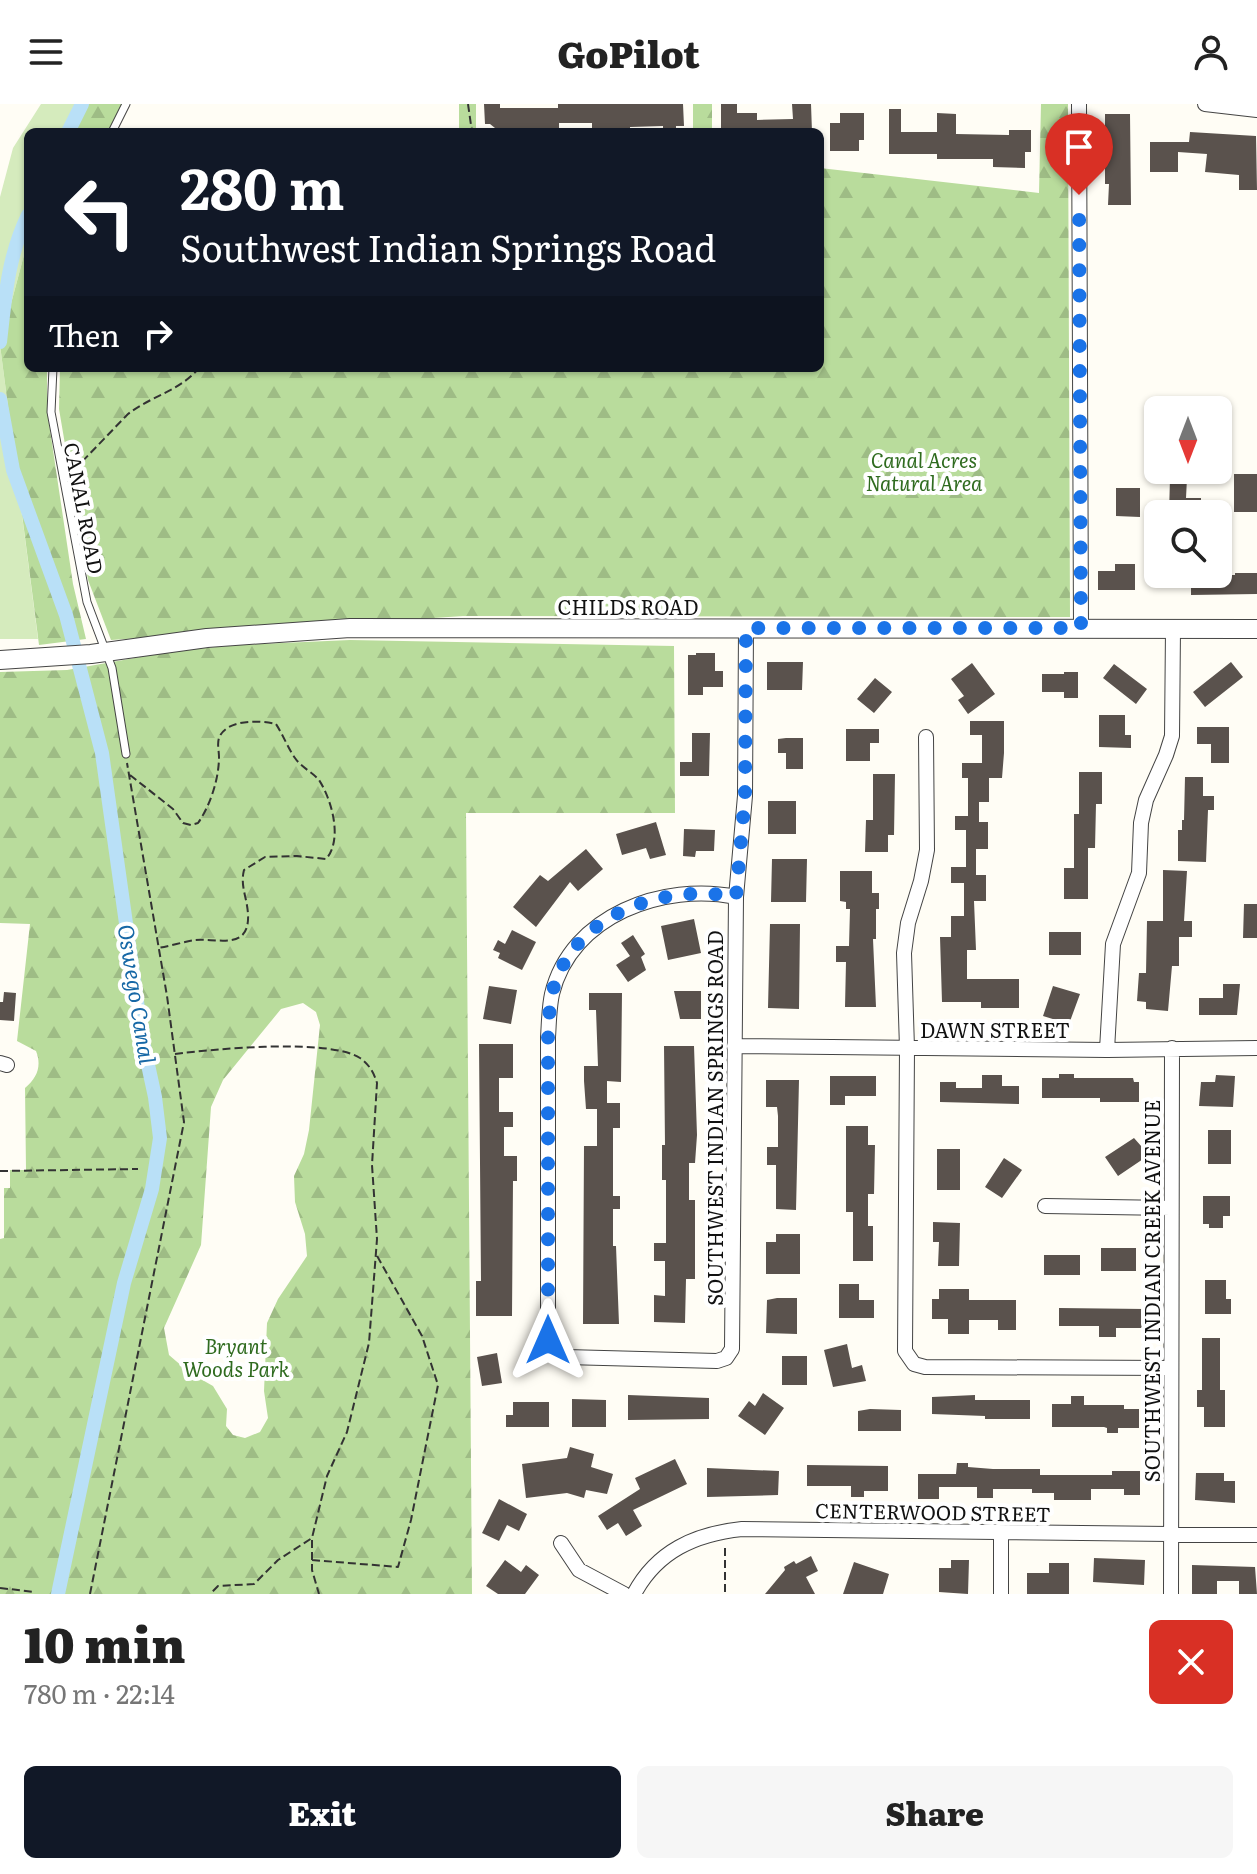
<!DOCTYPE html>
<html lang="en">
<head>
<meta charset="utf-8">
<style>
  :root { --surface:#fff; --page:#f6f6f6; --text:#222; --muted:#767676; --accent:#111827 }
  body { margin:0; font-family:Literata,serif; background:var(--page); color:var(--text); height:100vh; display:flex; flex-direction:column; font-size:30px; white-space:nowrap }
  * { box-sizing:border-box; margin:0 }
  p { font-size:26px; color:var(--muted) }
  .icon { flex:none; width:44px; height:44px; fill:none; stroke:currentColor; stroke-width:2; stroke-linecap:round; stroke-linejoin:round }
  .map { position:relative; height:1490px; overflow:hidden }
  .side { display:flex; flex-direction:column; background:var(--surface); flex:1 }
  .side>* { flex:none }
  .banner { position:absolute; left:24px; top:24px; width:800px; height:244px; border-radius:12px; box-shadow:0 2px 6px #0004; background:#111827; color:#fff; overflow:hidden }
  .needle { width:52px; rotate:180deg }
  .controls { position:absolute; left:1144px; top:292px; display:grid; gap:16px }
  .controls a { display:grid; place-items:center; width:88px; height:88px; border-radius:12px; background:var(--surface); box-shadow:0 2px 6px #0004; font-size:40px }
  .pin { position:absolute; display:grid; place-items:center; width:68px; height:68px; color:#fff; margin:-82px -34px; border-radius:50% 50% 50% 0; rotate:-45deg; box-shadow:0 0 8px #0007 }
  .pin .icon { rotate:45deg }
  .me { position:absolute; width:88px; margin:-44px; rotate:0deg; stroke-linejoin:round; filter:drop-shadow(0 0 6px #0008) }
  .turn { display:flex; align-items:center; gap:28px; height:168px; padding:0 24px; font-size:36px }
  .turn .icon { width:104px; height:104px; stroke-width:2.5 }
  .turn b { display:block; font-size:56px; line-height:68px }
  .then { display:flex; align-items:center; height:76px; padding:0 24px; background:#0003; gap:16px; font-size:30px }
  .round { display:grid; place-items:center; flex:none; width:84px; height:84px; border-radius:12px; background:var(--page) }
  .overview { display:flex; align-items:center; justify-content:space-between; height:136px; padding:0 24px }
  h1 { font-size:48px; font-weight:800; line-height:60px }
  .button { display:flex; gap:16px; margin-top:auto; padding:16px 24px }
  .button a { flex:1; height:92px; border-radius:12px; background:var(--accent); color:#fff; font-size:32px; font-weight:800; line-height:92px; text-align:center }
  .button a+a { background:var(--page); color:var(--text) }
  header { display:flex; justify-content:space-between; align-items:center; height:104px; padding:0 24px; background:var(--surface); font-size:36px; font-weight:800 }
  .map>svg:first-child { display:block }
  .grass { fill:#d5ebbd }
  .forest { fill:url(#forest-firs); fill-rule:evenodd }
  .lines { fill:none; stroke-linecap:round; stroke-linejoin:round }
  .canal { stroke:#b9e0f7; stroke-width:14 }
  .building { fill:#5a524d }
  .service-casing { stroke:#444; stroke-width:9 }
  .minor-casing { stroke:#444; stroke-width:16 }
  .tertiary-casing { stroke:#444; stroke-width:20 }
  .path { stroke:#333; stroke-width:2; stroke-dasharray:8 4; stroke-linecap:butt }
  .service { stroke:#fff; stroke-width:7 }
  .minor { stroke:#fff; stroke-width:14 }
  .tertiary { stroke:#fff; stroke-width:18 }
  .route { stroke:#1a73e8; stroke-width:14; stroke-dasharray:0 25.2 }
  .labels { text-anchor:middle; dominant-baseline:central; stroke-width:8; stroke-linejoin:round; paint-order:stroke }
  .park-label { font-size:20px; font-style:italic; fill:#2f6b1f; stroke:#fff }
  .street-label { font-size:20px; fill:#111; stroke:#fff }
  .water-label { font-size:22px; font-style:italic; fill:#1768a6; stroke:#fff }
</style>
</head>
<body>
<header><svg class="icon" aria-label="menu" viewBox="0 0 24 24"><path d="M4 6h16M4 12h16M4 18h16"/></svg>GoPilot<svg class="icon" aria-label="person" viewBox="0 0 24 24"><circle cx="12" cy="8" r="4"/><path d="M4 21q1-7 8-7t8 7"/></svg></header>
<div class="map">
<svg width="1257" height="1490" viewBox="0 0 1257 1490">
  <defs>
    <pattern id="forest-firs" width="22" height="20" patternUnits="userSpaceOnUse" patternTransform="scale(2)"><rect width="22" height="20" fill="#b9dc9c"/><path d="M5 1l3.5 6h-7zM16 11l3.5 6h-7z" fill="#9ebc85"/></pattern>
  </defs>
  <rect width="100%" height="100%" fill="#fffdf5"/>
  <path class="grass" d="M41 0H83L69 28H28V136L0 241 38 535H0V93L13 44Z"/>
  <path class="forest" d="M83 0H124L111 28H69Z
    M459 0H476V28H459Z
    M693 0H712V28H693Z
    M1041 0H1068L1070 513 463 512 111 536 88 476 59 305 60 264H820V64L1039 89Z
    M28 136V264H47V306L73 480 86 535 39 541 0 241Z
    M350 536 674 542 675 709H466L472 1490H0V1135L4 1134V1084H10V1066H26L25 984C37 974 42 962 36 947L17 937 30 820 0 819V568L67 566 174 547 237 541ZM303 899 316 908 320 921 309 1026 304 1050 294 1072 295 1098 305 1130 307 1152 278 1195 267 1219 264 1287 268 1314 260 1328 245 1334 233 1331 226 1322 227 1305 213 1282 190 1269 169 1251 164 1224 201 1141 211 1003 223 976 281 905Z"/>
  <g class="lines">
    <path class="canal" d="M68 28 82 0
      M0 238C5 194 8 152 28 111
      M0 295 13 366 66 511 102 649 142 933 155 993 160 1034 152 1085 124 1179 58 1490"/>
  </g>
  <path class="building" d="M484 0H500V4H558V0H683L684 22H676V26H663V22L630 23V28H592V19H559V28H500L490 20H485Z
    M721 0H737V9H757V16L793 15 792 0H811L812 28H721Z
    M889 5H901V28H937V9L956 10V30L1009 31V26H1031V48H1025V64L993 63V55H937V50H889Z
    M840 9H864V36H859V47H830V19H840Z
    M1105 10H1130L1131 101H1108L1109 80H1105Z
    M1190 28 1256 32 1257 86H1239V71L1205 68 1207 50 1178 48V68H1150V38H1189Z
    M1234 370H1257V408H1234Z
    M1170 374H1187L1186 394H1201V410H1169Z
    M1116 384H1140V413L1116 412Z
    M1115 460H1135V486H1098V467H1115Z
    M1235 469H1257V490L1191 491V471H1235Z
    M696 549H715V567H723V583H703V591H688V551H696Z
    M767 558H803L802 586H767Z
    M1231 558 1243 573 1205 603 1193 588Z
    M972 559 995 590 968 610 958 596 964 592 951 575Z
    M1114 560 1147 585 1136 600 1103 574Z
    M1064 568H1078V594H1064V588H1042V570H1064Z
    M875 574 892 588 874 609 857 595Z
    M1099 611H1125V631H1131V644L1099 643Z
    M970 617H1004V649L1002 674H989V698H979V718H988V745H976V771H986V797H974L976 846H967V875H1019V904H981V898H942L940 833H951V812H964V779H951V763H966V726H955V712H968V674H962V659H982V631H970Z
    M1197 623H1229V659H1211V640H1197Z
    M846 625H879V639H870V657H846Z
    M692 629H710L709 672H680V658H692Z
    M786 634H803V665H786V649H778V635Z
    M1079 668H1102V700H1096L1095 744H1088V795H1064V764H1074V710H1079Z
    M873 670H895L894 731H888V748H865L866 716H873Z
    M1185 673H1203V692H1214V706H1208L1206 758 1178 757V726H1182V716H1184Z
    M768 697H796V730H768Z
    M656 718 666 751 650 755 646 744 622 751 616 730Z
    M684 725 715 726 714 747H696L695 753 683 752Z
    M586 745 603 765 578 787 570 778 536 823 513 803 540 771 548 777Z
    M772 755H807L806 798H771Z
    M1163 766 1187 767 1184 817H1192V833H1179V862H1172L1168 907 1146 905V898L1137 897 1139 869H1146L1147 817H1163Z
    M840 767H872V789H879V805H876V835H873L876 903H845L846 858H836V842H849L850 805H846V798L840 797Z
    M1244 800H1257V834H1243Z
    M694 815 701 849 668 856 661 822Z
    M770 820H800L799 905 768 904Z
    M512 826 536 838 522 866 498 854 500 849 493 846 498 836 505 840Z
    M1049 828H1081V851H1049Z
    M633 831 645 850 641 853 646 866 628 878 616 861 630 852 621 839Z
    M1223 880H1240L1237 911H1199V894H1223Z
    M489 882 517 886 511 920 483 915Z
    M1053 882 1080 890 1069 920 1043 912Z
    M674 887H701V915H680Z
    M4 888 16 889 14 917 0 916V898H3Z
    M589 889H622L621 978 607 977V999H620V1024H613V1092H620V1105H613V1142H616L619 1220H583L584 1042H597V1005H586L584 977V962H598L596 906H589Z
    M479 940H513V974H499V1008H513V1023H504V1052H517V1077H513L512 1212H476V1177H481Z
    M664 942H694L697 1031 695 1059H689V1096H695V1175H686L685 1219 654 1218V1191L665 1192V1157H654V1139H666V1076H662V1041H665Z
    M1059 970H1074V974H1133L1134 978H1139V998H1100V994H1042V974H1059Z
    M982 971H1002V982H1019V1000L940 998V978H956V984H982Z
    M1216 971 1235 972 1233 1003 1199 1002 1201 978H1215Z
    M830 972H876V992H845V1001H830Z
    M766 976H799L796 1106 776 1105V1061H767V1043H778V1012L777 1003H766Z
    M846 1022H868V1041H875L874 1090H868V1122H873V1157H853V1108H846Z
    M1208 1026H1231V1060H1208Z
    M1134 1034 1149 1051 1118 1072 1105 1053Z
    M937 1045H960V1086H937Z
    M1004 1054 1022 1066 1002 1094 985 1083Z
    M1203 1092H1230V1112H1223V1124H1209V1120H1203Z
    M933 1118 960 1119 959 1162H938L939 1138H933Z
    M776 1130H800V1170H766V1138H776Z
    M1101 1144H1136V1167H1101Z
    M1044 1151H1080V1171H1044Z
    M1205 1176H1226V1195H1231V1210H1205Z
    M839 1180H859V1196H874V1214H839Z
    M939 1185H969V1196H1016V1226H998V1216H969V1230H948V1215H932V1195H939Z
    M777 1194H797V1230L766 1229 767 1196Z
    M1059 1204 1145 1205V1224H1116V1233H1099V1222H1059Z
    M1202 1234H1220V1286H1225V1323H1204V1303H1197V1286H1202Z
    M847 1240 852 1264 862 1261 866 1277 833 1283 824 1246Z
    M497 1249 502 1279 482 1282 477 1253Z
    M782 1252H807V1281H782Z
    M763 1289 784 1304 765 1331 738 1312 749 1297 755 1302Z
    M628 1291 709 1294V1315L628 1316Z
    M975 1291V1296H1030V1315H985V1312L932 1310V1293Z
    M1071 1292H1084V1301H1124V1305H1139V1324H1118V1329H1107V1324L1104 1323H1052V1300H1071Z
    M572 1295 606 1296V1323H572Z
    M513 1298H549V1323H506V1311H513Z
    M870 1305 901 1306V1327H858V1307Z
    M570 1343 594 1350 591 1363 613 1370 607 1390 586 1386 584 1394 567 1389 526 1394 522 1360 567 1354Z
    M675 1355 687 1380 633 1406 642 1422 626 1432 618 1419 607 1426 598 1412 640 1385 635 1374Z
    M957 1359H968V1363L993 1365H1040V1371H1112V1367H1140V1391H1124V1385H1091V1396H1054V1389H1032V1385H993V1394H977V1383H939V1395H918V1370H956Z
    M807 1361 888 1362V1387H864V1393H851V1382H807Z
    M707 1364 779 1367 778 1391 707 1393Z
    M1196 1369H1224V1377H1235V1399L1195 1396Z
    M499 1395 527 1410 519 1427 507 1421 499 1437 482 1429Z
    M811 1452 818 1467 806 1473 815 1490H765L785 1466 784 1463 794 1457 796 1460Z
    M1094 1454 1145 1456 1144 1481 1093 1478Z
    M505 1456 521 1468 526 1461 539 1471 525 1490H498L486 1482Z
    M951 1456H969L968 1490 939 1488V1464H951Z
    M854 1458 889 1470 883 1490H843Z
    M1049 1459H1069V1490H1027V1469H1049Z
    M1192 1461 1255 1463 1257 1490H1239V1477H1217V1490H1192Z"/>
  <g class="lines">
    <g class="service-casing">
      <path id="service" d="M112 28 126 0
        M53 264 51 308 87 498 112 564 126 650"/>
    </g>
    <g class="minor-casing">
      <path id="minor" d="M1079 0 1081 524
        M1205 0 1257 6
        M926 633 927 746 921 777 908 819 904 849 907 944 905 1247 914 1260 925 1263 1171 1264
        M736 793C664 778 571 811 552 890 549 904 549 919 548 933V1236L554 1247 566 1253 717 1257 726 1254 732 1245 736 793 745 692 746 524
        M734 942 1107 946 1257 944
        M1107 946 1113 840 1139 769 1141 719 1146 696 1166 651 1172 632 1173 525
        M0 959 7 961
        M1045 1102 1170 1104
        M561 1439 579 1466 624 1490
        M634 1490C657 1447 695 1430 742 1425L1257 1431
        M1001 1490V1429
        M1171 1490 1172 944"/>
    </g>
    <g class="tertiary-casing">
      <path id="tertiary" d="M0 556 91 550 207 534 350 524 1257 525"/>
    </g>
    <path class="path" d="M468 0 472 28
      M74 366 128 310C151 292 180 287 199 264
      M130 671 173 705 183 719 191 721 198 719C210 702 219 675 219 653 219 647 217 640 219 634 226 615 260 616 276 620 283 631 288 644 295 654 301 663 312 668 319 676 332 696 343 736 326 755L297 752 265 753 244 766C240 782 247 793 248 810 250 847 218 834 195 836 183 838 170 842 158 844
      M175 950C214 945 329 934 360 954 369 960 374 969 377 979L372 1061 377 1135 369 1239 347 1328 327 1372 312 1434 278 1456 254 1480 218 1482 210 1490
      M0 1067 138 1065
      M312 1436V1466L319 1490
      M725 1444V1490
      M312 1456 398 1463 411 1416 438 1281 422 1232 376 1150
      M0 1484 35 1488
      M90 1490 184 1018 167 892 127 659"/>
    <use href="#service" class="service"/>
    <use href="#minor" class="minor"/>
    <use href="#tertiary" class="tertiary"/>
  </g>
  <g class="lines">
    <path class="route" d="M548 1236V933C549 919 549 904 552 890 571 810 664 779 736 793L745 692 746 524H1081L1079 91"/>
  </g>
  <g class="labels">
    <g class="park-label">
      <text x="924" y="355">Canal Acres<tspan x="924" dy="23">Natural Area</tspan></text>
      <text x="236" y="1241">Bryant<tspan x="236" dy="23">Woods Park</tspan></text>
    </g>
    <g class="street-label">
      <text transform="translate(85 404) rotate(79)">CANAL ROAD</text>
      <text x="628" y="502">CHILDS ROAD</text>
      <text x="995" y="925">DAWN STREET</text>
      <text transform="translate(714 1014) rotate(-90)">SOUTHWEST INDIAN SPRINGS ROAD</text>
      <text transform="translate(1151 1187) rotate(-90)">SOUTHWEST INDIAN CREEK AVENUE</text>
      <text transform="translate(933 1407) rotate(1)">CENTERWOOD STREET</text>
    </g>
    <g class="water-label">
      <text transform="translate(138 890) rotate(81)">Oswego Canal</text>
    </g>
  </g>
</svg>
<div class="controls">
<a><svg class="needle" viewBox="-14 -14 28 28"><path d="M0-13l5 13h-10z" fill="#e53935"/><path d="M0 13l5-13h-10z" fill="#767676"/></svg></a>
<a><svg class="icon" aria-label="search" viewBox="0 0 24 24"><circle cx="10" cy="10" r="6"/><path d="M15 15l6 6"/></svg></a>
</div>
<div class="pin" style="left:1079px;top:91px;background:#d93025"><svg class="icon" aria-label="arrive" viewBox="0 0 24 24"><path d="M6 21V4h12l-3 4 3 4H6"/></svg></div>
<svg class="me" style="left:548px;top:1236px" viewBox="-20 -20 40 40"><path d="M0-17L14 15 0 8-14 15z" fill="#1a73e8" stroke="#fff" stroke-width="4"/></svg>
<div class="banner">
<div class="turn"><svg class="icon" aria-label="left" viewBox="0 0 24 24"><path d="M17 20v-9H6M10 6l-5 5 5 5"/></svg><div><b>280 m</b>Southwest Indian Springs Road</div></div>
<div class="then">Then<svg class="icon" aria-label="right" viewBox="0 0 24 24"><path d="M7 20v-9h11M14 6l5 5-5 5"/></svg></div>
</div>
</div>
<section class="side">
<div class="overview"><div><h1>10 min</h1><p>780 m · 22:14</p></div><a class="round" style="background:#d93025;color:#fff"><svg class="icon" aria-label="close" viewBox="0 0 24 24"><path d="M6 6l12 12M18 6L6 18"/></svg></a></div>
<div class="button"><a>Exit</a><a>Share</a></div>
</section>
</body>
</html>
